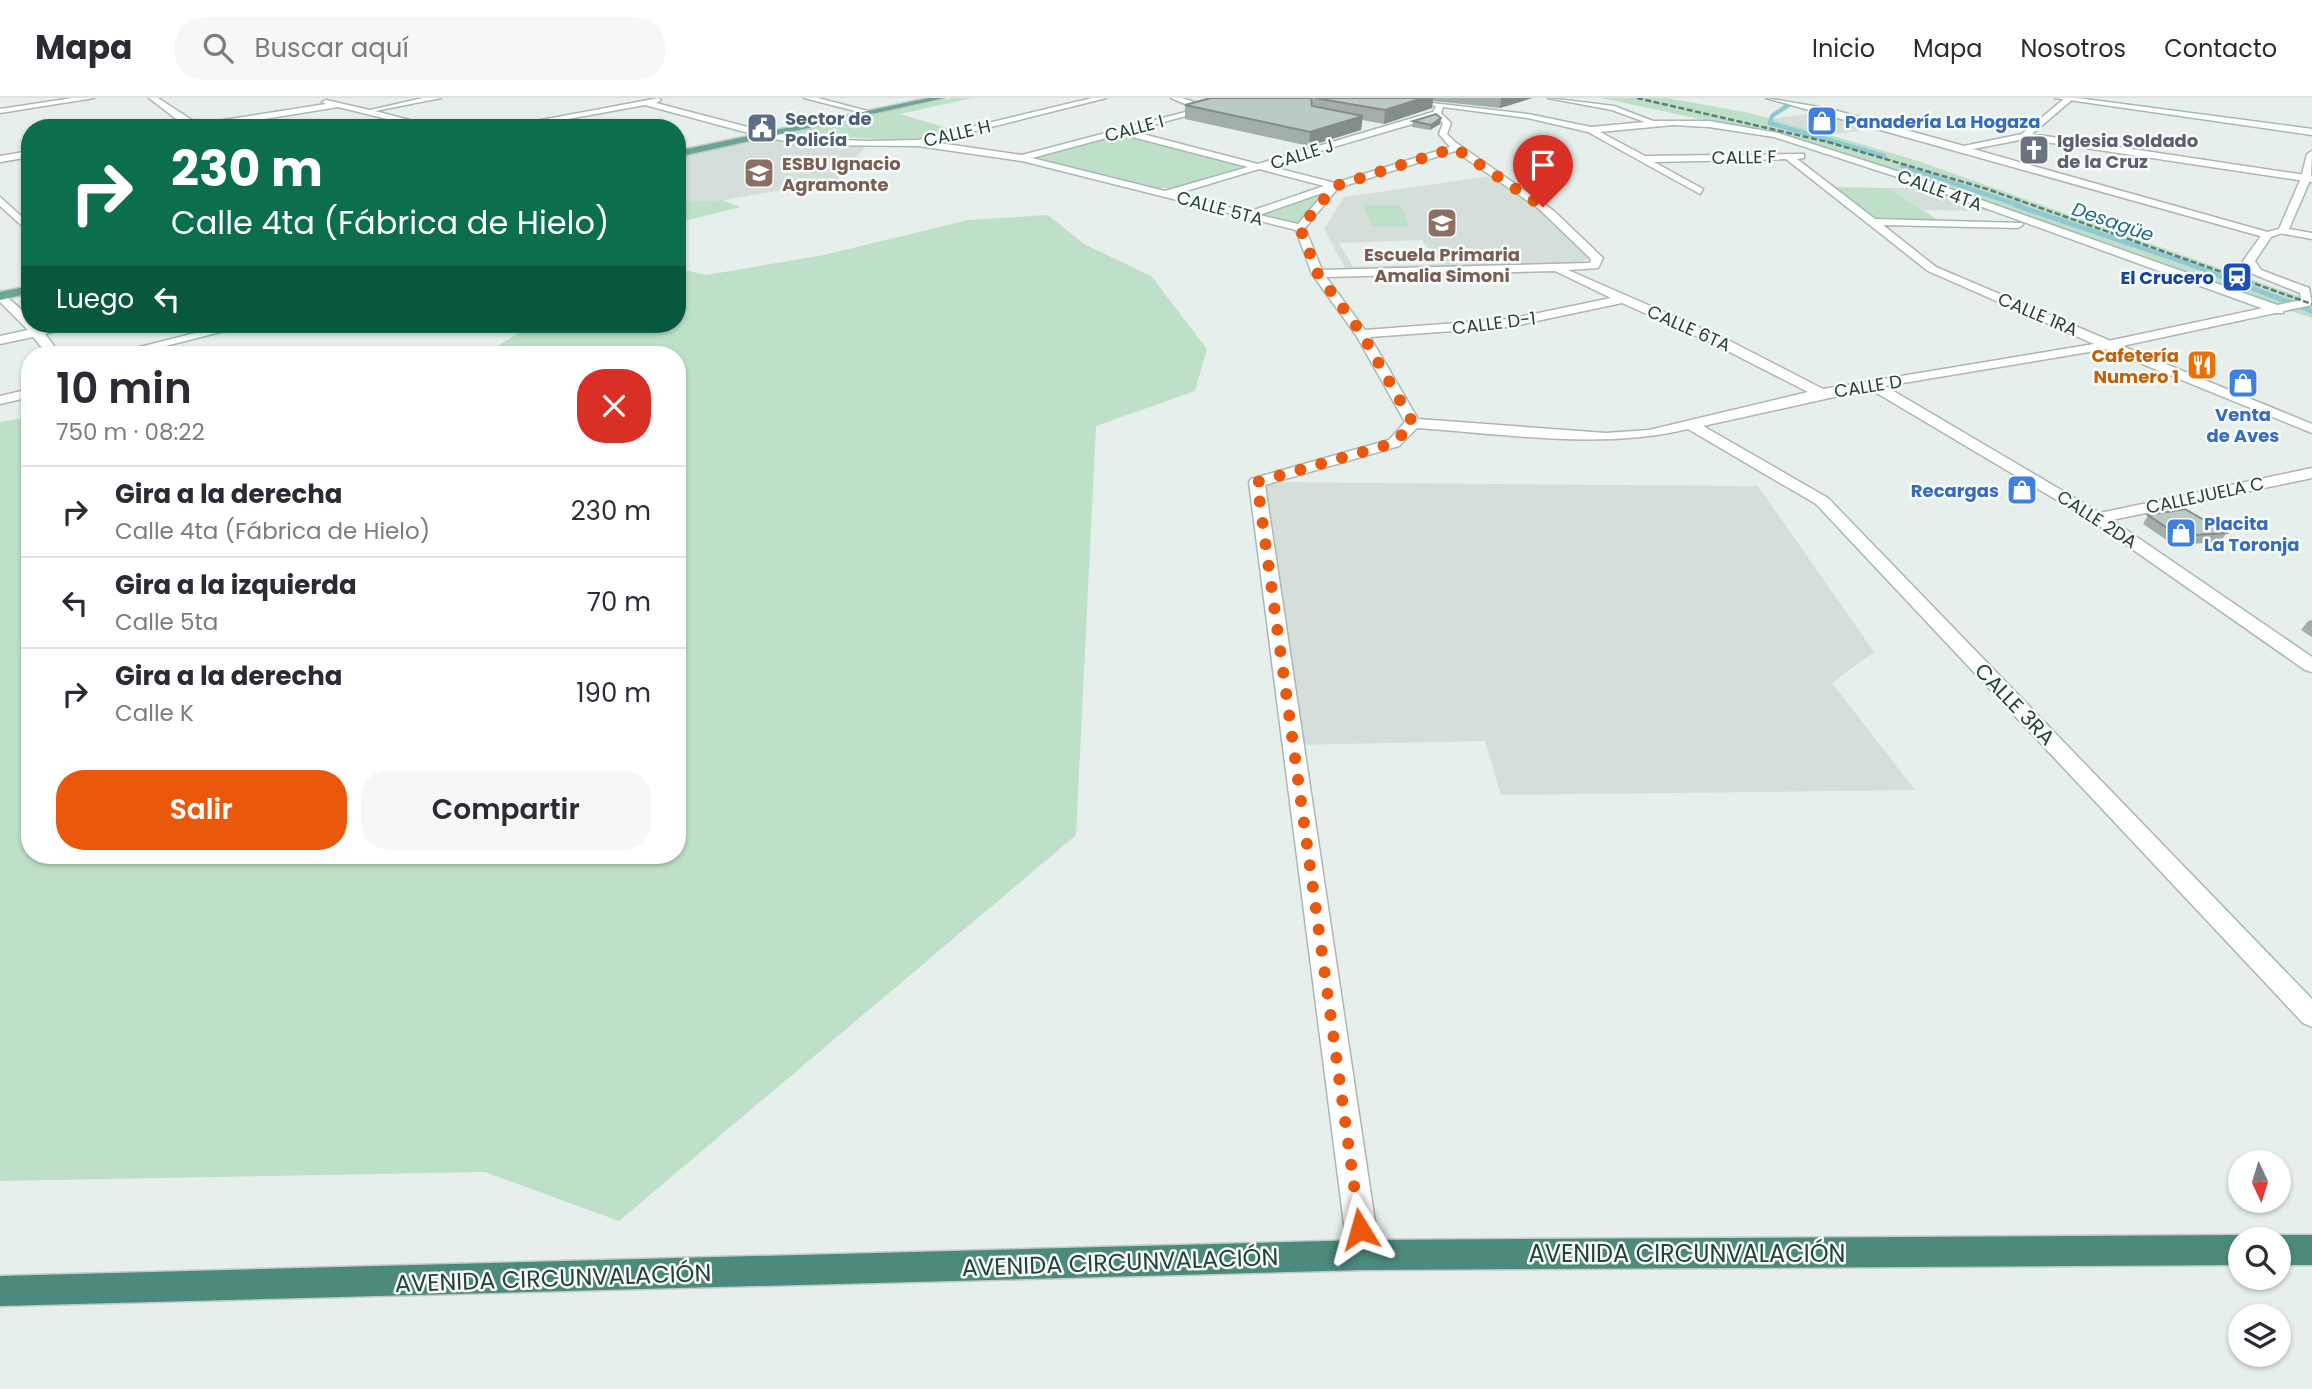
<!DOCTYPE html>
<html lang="es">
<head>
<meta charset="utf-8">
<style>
  :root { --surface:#fff; --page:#f7f7f7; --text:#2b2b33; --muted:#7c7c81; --line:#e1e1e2; --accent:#ea580c }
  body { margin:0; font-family:Poppins,sans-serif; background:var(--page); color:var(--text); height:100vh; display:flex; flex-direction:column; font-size:26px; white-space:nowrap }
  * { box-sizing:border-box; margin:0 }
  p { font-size:23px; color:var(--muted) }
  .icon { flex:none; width:38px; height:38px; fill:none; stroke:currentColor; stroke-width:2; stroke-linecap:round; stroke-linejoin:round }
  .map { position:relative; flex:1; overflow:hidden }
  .drawer { position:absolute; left:21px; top:248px; width:665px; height:518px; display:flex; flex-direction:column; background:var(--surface); border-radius:28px; box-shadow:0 2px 5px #0004 }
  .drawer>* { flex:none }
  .guide { position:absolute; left:21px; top:21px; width:665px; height:214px; border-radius:28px; box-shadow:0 2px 5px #0004; background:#0b6e4f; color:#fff; overflow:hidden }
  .needle { width:46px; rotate:176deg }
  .fabs { position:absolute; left:2228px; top:1052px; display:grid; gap:14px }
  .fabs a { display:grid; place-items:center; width:63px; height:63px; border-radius:50%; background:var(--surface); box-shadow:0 2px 5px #0004; font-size:35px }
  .pin { position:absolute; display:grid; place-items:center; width:60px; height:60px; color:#fff; margin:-72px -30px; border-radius:50% 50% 50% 0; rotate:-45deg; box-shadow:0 0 7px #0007 }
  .pin .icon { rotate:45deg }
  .me { position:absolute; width:77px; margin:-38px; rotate:352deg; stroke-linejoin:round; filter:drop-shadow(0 0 5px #0008) }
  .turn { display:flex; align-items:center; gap:24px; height:147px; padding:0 35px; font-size:32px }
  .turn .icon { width:91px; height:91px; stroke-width:2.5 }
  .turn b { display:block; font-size:49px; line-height:60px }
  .then { display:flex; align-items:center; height:66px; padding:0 35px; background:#0003; gap:14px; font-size:26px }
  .round { display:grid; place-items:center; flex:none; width:74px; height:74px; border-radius:28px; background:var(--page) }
  .overview { display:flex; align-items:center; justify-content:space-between; height:119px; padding:0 35px }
  h1 { font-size:42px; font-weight:600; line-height:52px }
  .cta { display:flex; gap:14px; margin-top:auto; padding:14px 35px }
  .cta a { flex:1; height:80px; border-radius:28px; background:var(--accent); color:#fff; font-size:28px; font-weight:600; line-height:80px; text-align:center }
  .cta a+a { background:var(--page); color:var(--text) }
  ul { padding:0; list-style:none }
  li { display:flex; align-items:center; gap:21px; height:91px; padding:0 35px; border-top:2px solid var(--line) }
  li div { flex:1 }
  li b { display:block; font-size:26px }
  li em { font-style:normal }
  header { display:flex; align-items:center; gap:42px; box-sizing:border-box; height:98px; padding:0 35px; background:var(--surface); border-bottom:2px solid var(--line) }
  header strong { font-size:33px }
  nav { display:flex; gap:38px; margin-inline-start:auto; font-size:24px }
  .search { width:490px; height:63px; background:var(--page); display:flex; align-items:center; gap:18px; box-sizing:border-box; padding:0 24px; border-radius:28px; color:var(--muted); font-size:26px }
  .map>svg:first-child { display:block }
  .built { fill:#d4dfda; fill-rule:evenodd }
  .green { fill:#bfe0c8 }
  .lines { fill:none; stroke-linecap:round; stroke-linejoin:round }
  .stream-far1 { stroke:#8ec9d4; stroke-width:4.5 }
  .stream { stroke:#8ec9d4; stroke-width:5 }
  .minor-casing { stroke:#a8b8b2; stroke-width:3 }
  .tertiary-casing { stroke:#a8b8b2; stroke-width:3 }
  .secondary-casing { stroke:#a4bbb3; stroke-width:3 }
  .primary-casing { stroke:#c2cac8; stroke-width:3 }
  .trunk-casing { stroke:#c2cac8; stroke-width:3 }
  .minor { fill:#fff; fill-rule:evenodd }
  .tertiary { fill:#fff; fill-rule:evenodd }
  .secondary { fill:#fff; fill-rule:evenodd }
  .primary { fill:#6aa596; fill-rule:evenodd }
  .trunk { fill:#4c8a7c; fill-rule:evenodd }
  .rail { stroke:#5f7d75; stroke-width:2.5; stroke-dasharray:6 2.5; stroke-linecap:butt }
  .wall { fill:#a1aea9 }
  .shaded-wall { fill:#838d89 }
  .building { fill:#bbcac4; stroke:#838d89; stroke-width:2 }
  .route { stroke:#ea580c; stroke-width:12; stroke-dasharray:0 21.6 }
  .labels { text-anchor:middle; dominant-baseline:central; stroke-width:5; stroke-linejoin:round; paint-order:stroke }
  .far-service-label { font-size:18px; font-weight:bold; fill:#4e5e75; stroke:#f7fbf9; text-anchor:start }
  .far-shop-label { font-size:18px; font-weight:bold; fill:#366cbe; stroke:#f7fbf9; text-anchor:start }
  .far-street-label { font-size:18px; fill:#24423a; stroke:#f7fbf9 }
  .far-worship-label { font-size:18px; font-weight:bold; fill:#5b616d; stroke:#f7fbf9; text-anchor:start }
  .far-education-label { font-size:18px; font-weight:bold; fill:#785e54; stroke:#f7fbf9; text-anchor:start }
  .far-transit-label { font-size:18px; font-weight:bold; fill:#164399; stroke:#f7fbf9; text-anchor:end }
  .far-food-label { font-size:18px; font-weight:bold; fill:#c56008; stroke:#f7fbf9; text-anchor:end }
  .far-water-label { font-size:19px; font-style:italic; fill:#1c6f80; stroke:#f7fbf9 }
  .street-label { font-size:21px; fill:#24423a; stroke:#f7fbf9 }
  .near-street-label { font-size:24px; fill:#24423a; stroke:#f7fbf9 }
</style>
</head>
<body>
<header>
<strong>Mapa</strong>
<div class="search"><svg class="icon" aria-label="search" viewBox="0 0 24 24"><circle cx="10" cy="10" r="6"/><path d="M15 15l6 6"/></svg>Buscar aquí</div>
<nav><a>Inicio</a><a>Mapa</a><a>Nosotros</a><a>Contacto</a></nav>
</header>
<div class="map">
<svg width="2312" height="1291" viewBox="0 0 2312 1291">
  <rect width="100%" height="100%" fill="#e6efeb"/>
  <path class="built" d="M1830 13 1888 29 1827 37 1770 21Z
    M767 37 868 46 836 83 723 102 677 104V56Z
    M1491 78 1551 119 1589 160 1581 165 1345 170 1324 131 1344 99ZM1422 142 1440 166 1353 169 1339 145Z
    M1890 90H1933L1992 113 1924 112Z
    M1257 384 1758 388 1874 554 1832 585 1915 692 1501 697 1485 643 1293 647Z"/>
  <path class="green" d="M952 0H972L900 16 957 33 916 43 784 36Z
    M1601 0H1667L1750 15 1837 39 1918 63 2312 203V220L2033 126 1932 86 1775 37Z
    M1126 36 1251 69 1179 90H1150L1032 60Z
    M1335 88 1300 130 1248 117Z
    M1831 89 1890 90 1939 123 1873 122Z
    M723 102 740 109 677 125V104Z
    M1363 107H1400L1410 128H1372Z
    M1048 117 1084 146 1151 178 1207 251 1195 293 1096 328 1076 737 619 1123 485 1074 0 1083V324L30 319V758H677V257H483L533 226H677V176L689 173 706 177 824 157 968 122Z"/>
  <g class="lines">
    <path class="stream-far1" d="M1790 6 1772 18 1770 25 1884 58
      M1902 68 2021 108"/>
    <path class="stream" d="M2015 107 2184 164 2312 213"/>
    <g class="minor-casing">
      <path id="minor" d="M149 0H158L198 26 326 6 322 4 326 2 370 12 423 0H441L375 13 440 30H424L338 9 210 30H188Z
        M659 0 661 2 656 5 767 34 813 41 868 43 918 42 1092 0H1106L932 44 1022 57 1197 11 1171 0H1182L1206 8 1251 0 1131 33 1258 66 1433 14 1436 8 1388 0 1528 16 1591 29 1645 24 1612 12 1548 0 1614 8 1653 23H1709L1778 35 1925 82 2283 209V215H2275L1919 86 1774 39 1709 29 1673 27 1600 34 1645 58 1804 56V60L1797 61 1875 121 2022 125 2023 127 2018 130 1883 127 1936 169 2113 244V250L1885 288 2100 415 2312 370V380L2112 422 2312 559V574L2305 572 2092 423 1870 291 1703 328 1828 400 2312 901V929L2303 925 1816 406 1688 331C1599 352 1507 336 1417 330L1399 348 1265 387 1380 1157 1375 1167 1364 1172 1353 1167 1348 1157 1249 384 1251 381 1389 342 1405 324 1356 237 1312 176 1296 132 1022 63 918 48 813 47 767 40 645 7 518 30H499ZM1443 9 1528 20 1588 34 1700 96 1703 91 1654 64 1786 61 1928 173 2094 246 1823 291 1726 241 1568 172 1598 170 1603 160 1554 113 1455 44 1447 36 1451 25 1441 15ZM1436 19 1443 25 1439 36 1450 49 1335 85 1269 68ZM1121 36 1248 69 1165 93 1032 60ZM1455 53 1538 110 1591 161 1590 165 1322 172 1305 130 1338 90ZM1259 71 1324 88 1248 114 1176 96ZM1325 94 1298 126 1259 117ZM1555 173 1611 200 1509 221 1365 232 1326 179ZM1622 205 1716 247 1808 294 1649 332 1606 335 1418 321 1370 239 1509 229Z
        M804 0H818L875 15 871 17Z
        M1766 0 1830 11 1964 48 2022 36 2065 0H2074L2032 36 2312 78V84L2025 41 1973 51 2271 135V139L2267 140Z
        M30 53V59L0 64V58Z
        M2283 130 2312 135V141L2279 135V131Z
        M0 193 30 219V226L40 230 80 226 45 236 61 257H48L33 239 0 246V238L28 232 0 204Z
        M231 226H252L130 257H108Z
        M30 291V299L0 306V298Z"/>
    </g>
    <g class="tertiary-casing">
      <path id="tertiary" d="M73 0H94L0 15V11Z
        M2312 53 2311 80 2288 133 2271 139 2255 163 2261 172 2309 190 2312 207 2122 248 2312 326V335L2103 250 2102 247 2108 243 2301 202 2300 195 2253 176 2243 163 2263 135 2279 131 2301 80 2307 56Z
        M0 99 30 126V135L0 108Z"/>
    </g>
    <g class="secondary-casing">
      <path id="secondary" d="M2055 0H2077L2312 31V37Z"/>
    </g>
    <g class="primary-casing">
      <path id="primary" d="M929 0H944L677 59V53Z
        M30 188V195L0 202V194Z"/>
    </g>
    <g class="trunk-casing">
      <path id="trunk" d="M2240 1137 2249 1141H2240V1167L1364 1172 0 1208V1178L1364 1142Z
        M2278 1137H2312V1167H2278V1141H2269Z"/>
    </g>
    <use href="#minor" class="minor"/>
    <use href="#tertiary" class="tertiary"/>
    <use href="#secondary" class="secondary"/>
    <use href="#primary" class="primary"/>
    <use href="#trunk" class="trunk"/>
    <path class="rail" d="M1637 0 1828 44 1987 91 2312 206"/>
  </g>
  <path class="wall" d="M1211 0H1532L1500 10 1433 3 1432 10 1384 26 1362 22 1361 32 1309 48 1185 21V7Z
    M1441 20 1440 26 1430 32 1412 29 1413 23Z
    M2148 417 2226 435 2221 444 2174 447 2143 426Z
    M2312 522V539L2301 532 2308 523Z"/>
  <path class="shaded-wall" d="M1423 0H1433L1432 10 1384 26 1385 12Z
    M1501 0H1532L1500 10Z
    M1363 18 1361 32 1309 48 1310 34Z
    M1441 20 1440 26 1430 32 1431 27Z"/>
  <path class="building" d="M1211 0H1311L1312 8 1363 18 1310 34 1185 7Z
    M1315 0H1423L1385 12Z
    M1436 16 1441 20 1431 27 1413 23Z
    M2185 411 2226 435 2179 438 2148 417Z"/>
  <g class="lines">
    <path class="route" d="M1360 1131 1257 384 1394 345 1413 325 1362 236 1318 176 1300 130 1335 88 1455 50 1543 109"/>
  </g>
  <defs>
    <g id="shop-square" transform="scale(1.575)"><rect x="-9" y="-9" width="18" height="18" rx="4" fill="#3f7fe0" stroke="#f7fbf9"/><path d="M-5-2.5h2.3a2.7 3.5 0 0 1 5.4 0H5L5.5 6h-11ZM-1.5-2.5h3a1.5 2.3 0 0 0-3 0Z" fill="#fff"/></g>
    <g id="civic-square" transform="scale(1.575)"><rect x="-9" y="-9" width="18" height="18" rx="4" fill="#5c6f8a" stroke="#f7fbf9"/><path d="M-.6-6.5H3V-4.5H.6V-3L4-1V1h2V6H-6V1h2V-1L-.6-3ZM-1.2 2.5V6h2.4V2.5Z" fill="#fff"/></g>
    <g id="church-square" transform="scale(1.575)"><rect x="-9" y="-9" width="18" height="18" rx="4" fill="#6b7280" stroke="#f7fbf9"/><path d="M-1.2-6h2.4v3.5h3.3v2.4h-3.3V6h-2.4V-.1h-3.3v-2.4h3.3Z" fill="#fff"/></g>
    <g id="school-square" transform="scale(1.575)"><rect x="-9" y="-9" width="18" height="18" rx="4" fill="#8d6e63" stroke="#f7fbf9"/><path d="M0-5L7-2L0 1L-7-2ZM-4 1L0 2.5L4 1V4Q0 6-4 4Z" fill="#fff"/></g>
    <g id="station-square" transform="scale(1.575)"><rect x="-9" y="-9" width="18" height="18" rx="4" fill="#1a4fb4" stroke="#f7fbf9"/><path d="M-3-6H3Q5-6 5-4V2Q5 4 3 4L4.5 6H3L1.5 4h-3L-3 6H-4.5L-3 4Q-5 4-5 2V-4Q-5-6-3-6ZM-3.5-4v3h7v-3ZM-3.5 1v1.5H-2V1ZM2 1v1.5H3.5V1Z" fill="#fff"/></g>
    <g id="restaurant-square" transform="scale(1.575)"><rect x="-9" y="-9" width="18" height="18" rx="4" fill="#e8710a" stroke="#f7fbf9"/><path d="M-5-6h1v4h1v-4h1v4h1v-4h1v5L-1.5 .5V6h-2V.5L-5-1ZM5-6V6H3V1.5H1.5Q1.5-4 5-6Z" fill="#fff"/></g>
  </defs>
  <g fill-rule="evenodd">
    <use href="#shop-square" x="1822" y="23"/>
    <use href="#civic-square" x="762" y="30"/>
    <use href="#church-square" x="2034" y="52"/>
    <use href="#school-square" x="759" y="75"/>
    <use href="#school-square" x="1442" y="125"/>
    <use href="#station-square" x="2237" y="179"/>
    <use href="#restaurant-square" x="2202" y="267"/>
    <use href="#shop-square" x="2243" y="285"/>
    <use href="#shop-square" x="2022" y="392"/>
    <use href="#shop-square" x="2181" y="435"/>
  </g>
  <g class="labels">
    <g class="far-service-label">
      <text x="785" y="20">Sector de<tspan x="785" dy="21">Policía</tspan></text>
    </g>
    <g class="far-shop-label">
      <text x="1845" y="23">Panadería La Hogaza</text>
      <text x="2243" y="316" text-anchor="middle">Venta<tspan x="2243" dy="21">de Aves</tspan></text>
      <text x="1999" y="392" text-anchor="end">Recargas</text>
      <text x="2204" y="425">Placita<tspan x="2204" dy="21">La Toronja</tspan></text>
    </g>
    <g class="far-street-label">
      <text transform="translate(1134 30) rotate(-15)">CALLE I</text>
      <text transform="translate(957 35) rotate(-13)">CALLE H</text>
      <text transform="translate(1302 56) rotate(-17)">CALLE J</text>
      <text transform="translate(1744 59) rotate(-1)">CALLE F</text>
      <text transform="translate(1940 92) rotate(20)">CALLE 4TA</text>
      <text transform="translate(1220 110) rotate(15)">CALLE 5TA</text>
      <text transform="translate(2038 216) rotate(23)">CALLE 1RA</text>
      <text transform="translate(1494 225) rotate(-7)">CALLE D-1</text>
      <text transform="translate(1689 230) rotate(24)">CALLE 6TA</text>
      <text transform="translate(1868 288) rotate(-9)">CALLE D</text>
      <text transform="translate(2205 397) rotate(-12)">CALLEJUELA C</text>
      <text transform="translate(2097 421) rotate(33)">CALLE 2DA</text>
    </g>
    <g class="far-worship-label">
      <text x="2057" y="42">Iglesia Soldado<tspan x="2057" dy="21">de la Cruz</tspan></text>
    </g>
    <g class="far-education-label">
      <text x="782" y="65">ESBU Ignacio<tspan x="782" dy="21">Agramonte</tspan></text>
      <text x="1442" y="156" text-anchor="middle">Escuela Primaria<tspan x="1442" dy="21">Amalia Simoni</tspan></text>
    </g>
    <g class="far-transit-label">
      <text x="2214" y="179">El Crucero</text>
    </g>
    <g class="far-food-label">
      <text x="2179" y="257">Cafetería<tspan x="2179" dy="21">Numero 1</tspan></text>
    </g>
    <g class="far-water-label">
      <text transform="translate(2113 124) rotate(19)">Desagüe</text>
    </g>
    <g class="street-label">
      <text transform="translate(2015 606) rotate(46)">CALLE 3RA</text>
    </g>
    <g class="near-street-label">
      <text x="1687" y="1155">AVENIDA CIRCUNVALACIÓN</text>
      <text transform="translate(1120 1164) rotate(-2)">AVENIDA CIRCUNVALACIÓN</text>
      <text transform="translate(553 1180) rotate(-2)">AVENIDA CIRCUNVALACIÓN</text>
    </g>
  </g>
</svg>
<div class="fabs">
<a><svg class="needle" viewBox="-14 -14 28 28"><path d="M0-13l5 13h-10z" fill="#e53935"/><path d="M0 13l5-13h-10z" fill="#7c7c81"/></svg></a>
<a><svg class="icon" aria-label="search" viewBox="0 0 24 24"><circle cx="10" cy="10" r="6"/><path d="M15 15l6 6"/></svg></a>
<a><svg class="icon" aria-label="layers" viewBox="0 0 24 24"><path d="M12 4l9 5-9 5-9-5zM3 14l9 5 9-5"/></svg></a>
</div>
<div class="pin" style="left:1543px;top:109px;background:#d93025"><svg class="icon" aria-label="arrive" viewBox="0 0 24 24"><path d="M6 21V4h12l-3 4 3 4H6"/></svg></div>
<svg class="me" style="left:1360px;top:1131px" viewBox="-20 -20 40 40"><path d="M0-17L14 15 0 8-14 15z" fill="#ea580c" stroke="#fff" stroke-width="4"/></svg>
<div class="guide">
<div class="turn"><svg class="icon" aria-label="right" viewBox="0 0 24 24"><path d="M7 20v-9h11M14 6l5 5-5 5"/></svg><div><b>230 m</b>Calle 4ta (Fábrica de Hielo)</div></div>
<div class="then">Luego<svg class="icon" aria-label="left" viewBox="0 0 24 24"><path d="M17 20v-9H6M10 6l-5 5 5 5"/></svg></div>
</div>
<section class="drawer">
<div class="overview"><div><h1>10 min</h1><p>750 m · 08:22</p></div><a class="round" style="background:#d93025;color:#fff"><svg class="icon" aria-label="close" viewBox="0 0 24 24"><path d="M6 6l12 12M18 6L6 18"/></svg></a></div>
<ul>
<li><svg class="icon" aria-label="right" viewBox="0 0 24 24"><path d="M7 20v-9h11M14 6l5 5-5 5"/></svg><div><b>Gira a la derecha</b><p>Calle 4ta (Fábrica de Hielo)</p></div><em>230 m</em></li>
<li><svg class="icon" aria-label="left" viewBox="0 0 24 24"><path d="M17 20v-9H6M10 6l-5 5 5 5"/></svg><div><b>Gira a la izquierda</b><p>Calle 5ta</p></div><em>70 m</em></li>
<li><svg class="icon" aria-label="right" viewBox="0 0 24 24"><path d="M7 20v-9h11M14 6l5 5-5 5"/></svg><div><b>Gira a la derecha</b><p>Calle K</p></div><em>190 m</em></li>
</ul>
<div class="cta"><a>Salir</a><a>Compartir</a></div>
</section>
</div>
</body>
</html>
